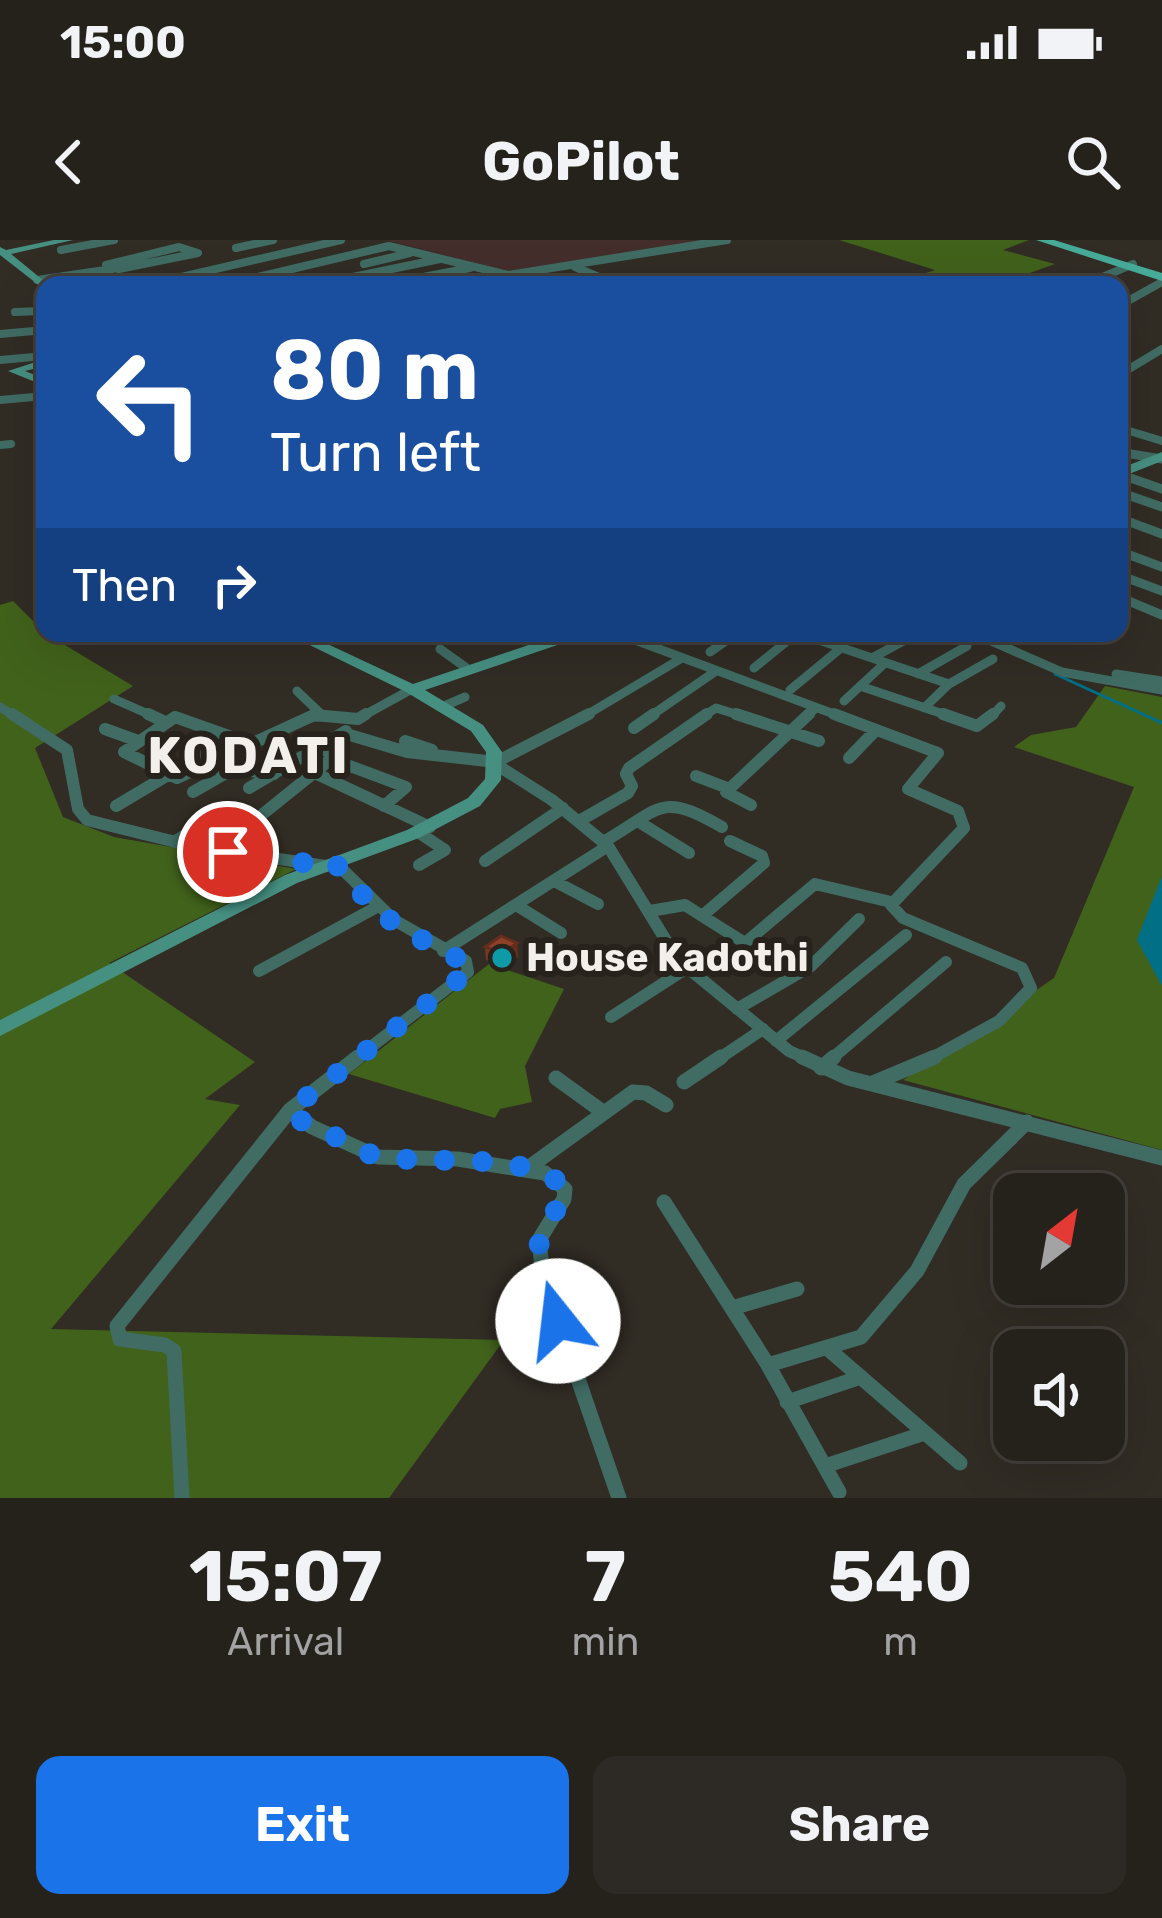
<!DOCTYPE html>
<html lang="en">
<head>
<meta charset="utf-8">
<style>
  :root { --surface:#25211b; --page:#2d2924; --text:#f1f3f6; --muted:#a3a3a3; --line:#423e3a; --accent:#1a73e8 }
  body { margin:0; font-family:Rubik,sans-serif; background:var(--page); color:var(--text); height:100vh; display:flex; flex-direction:column; font-size:45px; white-space:nowrap }
  * { box-sizing:border-box; margin:0 }
  p { font-size:39px; color:var(--muted) }
  .icon { flex:none; width:66px; height:66px; fill:none; stroke:currentColor; stroke-width:2; stroke-linecap:round; stroke-linejoin:round }
  .map { position:relative; height:1258px; overflow:hidden }
  .side { display:flex; flex-direction:column; background:var(--surface); flex:1 }
  .side>* { flex:none }
  .hud { position:absolute; left:36px; top:36px; width:1092px; height:366px; border-radius:24px; box-shadow:0 12px 48px #0002,0 0 0 3px var(--line); background:#1a4fa0; color:#fff; overflow:hidden }
  .needle { width:78px; rotate:31deg }
  .controls { position:absolute; left:993px; top:933px; display:grid; gap:24px }
  .controls a { display:grid; place-items:center; width:132px; height:132px; border-radius:24px; background:var(--surface); box-shadow:0 12px 48px #0002,0 0 0 3px var(--line); font-size:60px }
  .pin { position:absolute; display:grid; place-items:center; width:102px; height:102px; color:#fff; margin:-51px; border:6px solid #fff; border-radius:50%; box-shadow:0 3px 12px #0007 }
  .me { position:absolute; width:132px; margin:-66px; rotate:344deg; stroke-linejoin:round; filter:drop-shadow(0 0 9px #0008) }
  .turn { display:flex; align-items:center; gap:42px; height:252px; padding:0 36px; font-size:54px }
  .turn .icon { width:156px; height:156px; stroke-width:2.5 }
  .turn b { display:block; font-size:84px; line-height:102px }
  .then { display:flex; align-items:center; height:114px; padding:0 36px; background:#0003; gap:24px; font-size:45px }
  .eta { display:flex; justify-content:space-evenly; align-items:center; height:204px; text-align:center }
  .eta b { font-size:72px; font-weight:700; line-height:84px }
  .cta { display:flex; gap:24px; margin-top:auto; padding:24px 36px }
  .cta a { flex:1; height:138px; border-radius:24px; background:var(--accent); color:#fff; font-size:48px; font-weight:700; line-height:138px; text-align:center }
  .cta a+a { background:var(--page); color:var(--text) }
  .status { display:flex; justify-content:space-between; align-items:center; height:84px; padding:0 60px; background:var(--surface); direction:ltr }
  .status svg { height:33px; fill:currentColor }
  header { display:flex; justify-content:space-between; align-items:center; height:156px; padding:0 36px; background:var(--surface); font-size:54px; font-weight:700 }
  .map>svg:first-child { display:block }
  .commercial { fill:#432e2c }
  .green { fill:#41621b }
  .water { fill:#016f86 }
  .lines { fill:none; stroke-linecap:round; stroke-linejoin:round }
  .stream { stroke:#016f86; stroke-width:3 }
  .street-far3 { stroke:#406c64; stroke-width:8 }
  .street-far2 { stroke:#406c64; stroke-width:9 }
  .street-far1 { stroke:#406c64; stroke-width:12 }
  .street { stroke:#406c64; stroke-width:15 }
  .secondary { fill:#469082; fill-rule:evenodd }
  .primary { fill:#47ab9a; fill-rule:evenodd }
  .wall { fill:#7b3723 }
  .shaded-wall { fill:#642d1d }
  .building { fill:#8f4029; stroke:#642d1d; stroke-width:3 }
  .route { stroke:#1a73e8; stroke-width:21; stroke-dasharray:0 37.8 }
  .culture-dot { fill:#0f9aa8; stroke:#27221b; stroke-width:4.5 }
  .labels { text-anchor:middle; dominant-baseline:central; stroke-width:12; stroke-linejoin:round; paint-order:stroke }
  .poi-label { font-size:39px; font-weight:bold; fill:#f3f0eb; stroke:#27221b; text-anchor:start }
  .district-label { font-size:51px; font-weight:bold; letter-spacing:3px; fill:#f3f0eb; stroke:#27221b }
</style>
</head>
<body>
<div class="status"><b>15:00</b><svg viewBox="0 0 49 12"><path d="M0 12V9h3v3zM5 12V6h3v6zM10 12V3h3v9zM15 12V0h3v12zM26 1h20v11H26zM47 4h2v5h-2z"/></svg></div>
<header><svg class="icon" aria-label="back" viewBox="0 0 24 24"><path d="M15 5l-7 7 7 7"/></svg>GoPilot<svg class="icon" aria-label="search" viewBox="0 0 24 24"><circle cx="10" cy="10" r="6"/><path d="M15 15l6 6"/></svg></header>
<div class="map">
<svg width="1162" height="1258" viewBox="0 0 1162 1258">
  <rect width="100%" height="100%" fill="#312c24"/>
  <path class="commercial" d="M386 0H717L515 33Z"/>
  <path class="green" d="M839 0H1029L1003 10 1055 24 997 45H890L935 30Z
    M13 361 45 393 133 446 35 508 63 577 114 597 296 629 109 723 255 822 205 859 240 865 51 1089 504 1100 389 1258H0V365Z
    M1105 446 1162 457V910L903 840 1054 738 1134 547 1014 507 1031 495 1076 487Z
    M489 724 564 749 525 826 532 862 500 869 495 878 349 834Z"/>
  <path class="water" d="M1162 636V746L1137 700Z"/>
  <g class="lines">
    <path class="stream" d="M1055 434 1162 483"/>
    <path class="street-far3" d="M236 8 273 0
      M61 10 114 0
      M364 24 410 13
      M106 25 179 7 198 13 119 29 108 27
      M575 27 618 45
      M258 37 389 6 508 35 727 0
      M37 40 112 29
      M988 44 993 45
      M147 45 341 0
      M241 45H266
      M314 45 440 19
      M382 45 470 28
      M1084 45 1133 24
      M1119 66 1162 42
      M15 72 45 71
      M0 94 45 90
      M0 120 45 116
      M1119 135 1162 109
      M0 160 45 156
      M1126 190 1162 201
      M0 205 11 204"/>
    <path class="street-far2" d="M1119 212 1162 219
      M1119 234 1162 249
      M1119 252 1162 267
      M1119 278 1162 294
      M1119 311 1162 327
      M1119 335 1162 351
      M1119 357 1162 375
      M616 393 842 477
      M798 393 949 444 993 419
      M973 393 1062 432 1162 450
      M440 409 468 429
      M710 412 737 393
      M872 418 918 393
      M754 428 797 393
      M918 434 967 406
      M1116 434 1162 441
      M860 446 952 477
      M790 450 841 408
      M297 451 320 473
      M114 459 155 477
      M844 461 885 423
      M0 467 16 477
      M442 467 465 457
      M924 468 949 444
      M309 477H340
      M361 477 412 449
      M583 477 682 418
      M649 477 716 431
      M702 477 716 468 745 477
      M806 477 816 468
      M991 477 1001 466"/>
    <path class="street-far1" d="M12 474 67 510 78 569 87 580 192 606 326 626
      M148 474 165 482
      M736 474 819 501
      M834 474 938 513 908 549 958 571 964 588 891 665 903 678 1022 728 1031 748 999 781 928 820
      M943 474 977 486 993 474
      M175 477 251 504 177 538 124 512Z
      M634 488 654 474
      M105 489 138 501
      M343 493 407 512 496 522 589 474
      M175 500 222 521
      M405 501 432 510
      M251 504 314 475 358 479 366 474
      M849 518 876 490
      M331 519 406 547 384 566
      M497 525 552 560 608 606 678 720 789 811 809 820
      M317 534 430 587
      M696 536 730 549
      M249 548 346 491
      M193 552 233 529 274 534
      M751 565 726 552 809 474
      M116 566 168 535
      M579 581 628 553 632 546 626 534 629 528 707 474
      M639 582 689 613
      M248 586 331 519 332 514 321 508
      M418 592 445 610 419 625
      M174 602 216 575
      M603 602C662 568 659 551 722 587
      M485 621 563 568
      M335 622 394 680 466 721 468 732 354 820
      M554 641 598 664
      M516 665 561 693
      M650 671 685 665 702 676 764 623 762 616 730 601
      M702 676 745 703 815 644 891 662
      M443 711 608 606
      M259 731 375 668
      M737 769 811 726 859 679
      M611 777 687 728
      M776 801 906 695
      M717 820 763 789
      M830 820 946 722"/>
    <path class="street" d="M802 817 848 838 1162 918
      M821 828 834 817
      M556 838 603 872
      M684 842 721 817
      M873 843 935 817
      M290 870 312 887 378 917 458 919 525 930 633 852 646 853 666 865
      M525 930 545 933 565 949 564 959 539 1000 543 1037 619 1258
      M664 962 768 1125
      M732 1068 797 1049
      M827 1108 960 1223
      M787 1162 861 1137
      M825 1226 925 1193
      M839 1252 768 1125 861 1097 917 1031 964 944 1027 882
      M182 1258 174 1111 165 1105 120 1099 117 1086 290 870 358 817"/>
    <path class="secondary" d="M54 0H73L11 14 49 45H45V50L0 15V7L6 10Z
      M45 119V126L25 131 45 139V146L8 131Z
      M1162 212V221L1119 238V229Z
      M285 393H304L413 444 564 393H586L584 396 425 450 483 485 502 512 501 540 480 566 419 598 297 643 0 796V780L285 635 407 590 468 558 485 539 486 512 471 491 406 452Z"/>
    <path class="primary" d="M1036 0H1054L1162 33V41Z"/>
  </g>
  <path class="wall" d="M517 703 518 717 503 726 486 720 485 707Z"/>
  <path class="shaded-wall" d="M517 703 518 717 503 726V713Z"/>
  <path class="building" d="M501 696 517 703 503 713 485 707Z"/>
  <g class="lines">
    <path class="route" d="M228 612 326 626 334 622 374 668 402 689 470 725 468 732 290 870C300 883 315 888 330 894 347 902 363 914 382 917 428 925 534 910 565 949 563 965 554 971 546 984 528 1011 549 1053 558 1081"/>
  </g>
  <circle class="culture-dot" cx="502" cy="718" r="12"/>
  <g class="labels">
    <g class="poi-label">
      <text x="526" y="718">House Kadothi</text>
    </g>
    <g class="district-label">
      <text x="249" y="515">KODATI</text>
    </g>
  </g>
</svg>
<div class="controls">
<a><svg class="needle" viewBox="-14 -14 28 28"><path d="M0-13l5 13h-10z" fill="#e53935"/><path d="M0 13l5-13h-10z" fill="#a3a3a3"/></svg></a>
<a><svg class="icon" aria-label="sound" viewBox="0 0 24 24"><path d="M4 9h4l5-4v14l-5-4H4zM17 9q2 3 0 6"/></svg></a>
</div>
<div class="pin" style="left:228px;top:612px;background:#d93025"><svg class="icon" aria-label="arrive" viewBox="0 0 24 24"><path d="M6 21V4h12l-3 4 3 4H6"/></svg></div>
<svg class="me" style="left:558px;top:1081px" viewBox="-20 -20 40 40"><circle r="19" fill="#fff"/><path d="M0-13L10 11 0 6-10 11z" fill="#1a73e8"/></svg>
<div class="hud">
<div class="turn"><svg class="icon" aria-label="left" viewBox="0 0 24 24"><path d="M17 20v-9H6M10 6l-5 5 5 5"/></svg><div><b>80 m</b>Turn left</div></div>
<div class="then">Then<svg class="icon" aria-label="right" viewBox="0 0 24 24"><path d="M7 20v-9h11M14 6l5 5-5 5"/></svg></div>
</div>
</div>
<section class="side">
<div class="eta">
<div><b>15:07</b><p>Arrival</p></div>
<div><b>7</b><p>min</p></div>
<div><b>540</b><p>m</p></div>
</div>
<div class="cta"><a>Exit</a><a>Share</a></div>
</section>
</body>
</html>
